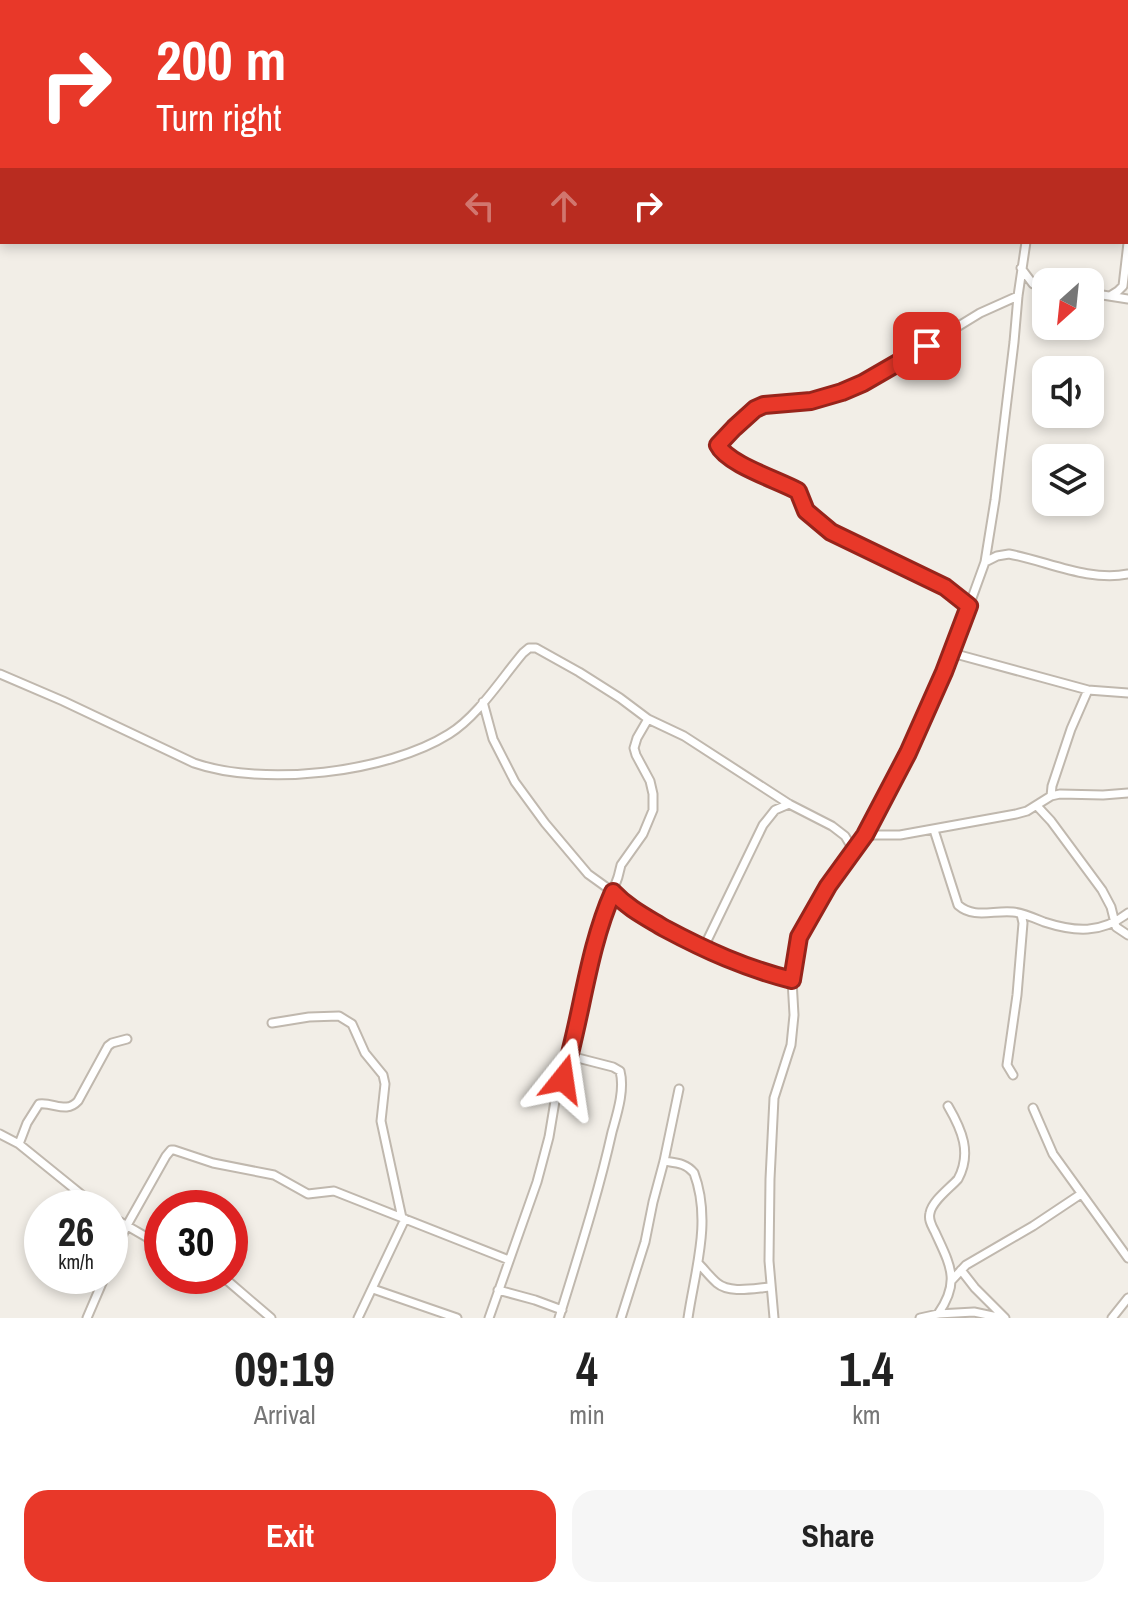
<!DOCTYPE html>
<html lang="en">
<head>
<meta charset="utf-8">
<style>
  :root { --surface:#fff; --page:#f6f6f6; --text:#222; --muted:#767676; --accent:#e83829 }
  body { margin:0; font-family:"Archivo Narrow",sans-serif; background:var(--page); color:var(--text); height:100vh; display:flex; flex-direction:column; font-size:30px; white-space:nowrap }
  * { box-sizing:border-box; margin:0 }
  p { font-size:26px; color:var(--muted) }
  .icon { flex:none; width:44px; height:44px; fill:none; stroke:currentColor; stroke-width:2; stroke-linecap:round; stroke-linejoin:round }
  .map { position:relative; height:1318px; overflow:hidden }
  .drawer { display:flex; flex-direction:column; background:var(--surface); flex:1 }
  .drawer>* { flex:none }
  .hud { position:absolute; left:0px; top:0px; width:1128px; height:244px; box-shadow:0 4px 12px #0003; background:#e83829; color:#fff; overflow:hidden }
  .needle { width:52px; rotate:207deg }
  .fabs { position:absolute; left:1032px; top:268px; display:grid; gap:16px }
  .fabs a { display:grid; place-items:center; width:72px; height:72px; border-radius:16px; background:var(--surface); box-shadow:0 4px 12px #0003; font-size:40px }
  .speed { position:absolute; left:24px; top:1190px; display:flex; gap:16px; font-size:40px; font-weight:700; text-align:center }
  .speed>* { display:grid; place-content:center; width:104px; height:104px; border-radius:50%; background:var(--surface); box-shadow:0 4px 12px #0003; line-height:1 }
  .speed small { font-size:20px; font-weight:400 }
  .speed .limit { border:12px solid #d22; background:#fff; color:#111 }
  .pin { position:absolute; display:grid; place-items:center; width:68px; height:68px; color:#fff; margin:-34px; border-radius:16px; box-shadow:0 4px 12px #0006 }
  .me { position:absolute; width:88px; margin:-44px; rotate:15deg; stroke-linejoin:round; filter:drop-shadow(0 0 6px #0008) }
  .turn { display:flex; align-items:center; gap:28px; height:168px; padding:0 24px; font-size:36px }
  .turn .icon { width:104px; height:104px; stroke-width:2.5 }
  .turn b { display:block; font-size:56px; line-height:68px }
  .lanes { display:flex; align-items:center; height:76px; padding:0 24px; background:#0003; justify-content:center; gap:40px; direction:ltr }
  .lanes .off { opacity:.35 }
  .eta { display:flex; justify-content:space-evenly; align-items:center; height:136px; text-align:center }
  .eta b { font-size:48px; font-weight:700; line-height:56px }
  .cta { display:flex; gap:16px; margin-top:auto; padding:16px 24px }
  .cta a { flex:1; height:92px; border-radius:24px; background:var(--accent); color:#fff; font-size:32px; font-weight:700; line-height:92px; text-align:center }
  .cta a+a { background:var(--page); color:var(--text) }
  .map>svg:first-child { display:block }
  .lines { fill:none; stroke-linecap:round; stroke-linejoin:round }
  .minor-casing { stroke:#c0b8ae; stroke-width:11 }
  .minor { stroke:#fff; stroke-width:7 }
  .route-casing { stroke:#97241b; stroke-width:20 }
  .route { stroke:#e83829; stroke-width:14 }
</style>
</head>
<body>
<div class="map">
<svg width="1128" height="1318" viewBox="0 0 1128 1318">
  <rect width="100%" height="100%" fill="#f2eee7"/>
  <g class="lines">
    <g class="minor-casing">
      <path id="minor" d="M90 0V2
        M291 0 293 2
        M418 0 420 2
        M863 0 865 2
        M1020 0 1023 2
        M137 2 140 0
        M477 2 478 0
        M0 96 2 99
        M1021 268 1033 284 1046 287
        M1090 293 1128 299
        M1110 296 1118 291 1123 286 1128 243
        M985 562 997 556 1009 554C1047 561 1089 582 1128 574
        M969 606C962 599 954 592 945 587 916 571 816 534 804 508 801 502 802 497 798 491 778 479 727 465 718 445L734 428 755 409 764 405 811 401 842 392 863 383 900 362 980 313 1018 296
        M952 653 1088 690 1128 693
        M0 674 63 701 194 763C263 787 387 773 449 734 478 716 501 679 523 653L529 648H536L579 672 620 698 648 719 684 736 789 804 832 826 845 836 854 851
        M483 702 493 739 515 782 545 823 588 874 613 892 629 907 703 949 752 970 792 980
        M1051 796 1052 786 1071 729 1088 690
        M1037 806 1051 821 1102 890 1111 907 1116 927 1128 935
        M934 830 958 905C974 919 993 910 1013 912 1023 913 1034 918 1044 922 1075 932 1101 934 1128 913
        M865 835H900L1016 814 1027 811 1051 796 1060 794 1103 795 1128 793
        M703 949 763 825 775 810 789 804
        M272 1023 309 1017 339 1016 352 1024 365 1053 383 1075 385 1084 381 1121 402 1218
        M1013 1075 1007 1065 1017 995 1023 923 1021 914
        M1033 1108 1053 1154 1128 1258
        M0 1134 19 1144 98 1208
        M19 1144 27 1123 39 1104C54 1102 66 1114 78 1101L108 1046 112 1043 127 1039
        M664 1161C676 1163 686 1163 694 1173 712 1221 695 1270 688 1318
        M110 1216 162 1246
        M698 1263C705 1270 710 1277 717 1283 730 1294 755 1288 771 1287
        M110 1264 126 1227 166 1156 171 1150H174L213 1163 274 1175 308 1194 334 1191 509 1260
        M961 1270 975 1288 1005 1318
        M222 1276 271 1318
        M952 1280 966 1265 1033 1226 1081 1194
        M373 1289 457 1318
        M498 1290 535 1300 562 1310
        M938 1314C961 1281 950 1265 935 1232 932 1226 928 1220 930 1213 932 1201 950 1188 958 1179 972 1153 962 1130 948 1106
        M87 1318 105 1276
        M358 1318 405 1219
        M489 1318 537 1182 549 1137 555 1101 570 1056 590 963 603 918 618 877 621 865 643 834 653 810V794L650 781 636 755 634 748 637 738 648 719
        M559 1318C578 1256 598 1195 612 1132 617 1114 625 1090 620 1071L613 1067 570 1056
        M621 1318 645 1242 653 1202 664 1161 679 1089
        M774 1318 769 1261 770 1179 774 1098 791 1045 794 1015 792 980 799 937 828 886 865 835 908 753 952 653 985 562 995 500 1014 342 1018 296 1026 242
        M920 1318 938 1314 974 1312 1002 1318
        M1112 1318 1128 1298"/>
    </g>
    <use href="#minor" class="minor"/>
  </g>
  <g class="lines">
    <g class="route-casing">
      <path id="route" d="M563 1079C582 1017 587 951 613 892 628 908 646 917 664 928 707 951 745 968 792 980L799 937 828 886 865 835 908 753 944 672 969 606 945 587 831 532 806 511 798 491C778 480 727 464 718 445L734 428 755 409 764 405 811 401 842 392 863 383 927 346"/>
    </g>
    <use href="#route" class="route"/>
  </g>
</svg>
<div class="fabs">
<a><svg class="needle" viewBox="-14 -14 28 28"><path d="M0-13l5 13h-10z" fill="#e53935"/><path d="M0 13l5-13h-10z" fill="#767676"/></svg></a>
<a><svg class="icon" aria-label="sound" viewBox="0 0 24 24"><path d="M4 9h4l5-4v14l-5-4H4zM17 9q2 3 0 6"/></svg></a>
<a><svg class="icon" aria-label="layers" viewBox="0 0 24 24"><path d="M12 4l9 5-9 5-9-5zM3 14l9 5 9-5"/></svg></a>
</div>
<div class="speed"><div>26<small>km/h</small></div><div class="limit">30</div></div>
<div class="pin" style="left:927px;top:346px;background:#d93025"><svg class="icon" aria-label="arrive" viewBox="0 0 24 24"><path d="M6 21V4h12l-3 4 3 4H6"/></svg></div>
<svg class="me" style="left:563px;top:1079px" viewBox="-20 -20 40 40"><path d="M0-17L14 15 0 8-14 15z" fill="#e83829" stroke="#fff" stroke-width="4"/></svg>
<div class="hud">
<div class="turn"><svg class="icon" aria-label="right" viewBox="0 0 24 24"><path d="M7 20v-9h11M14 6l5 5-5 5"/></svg><div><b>200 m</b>Turn right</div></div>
<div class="lanes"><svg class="icon off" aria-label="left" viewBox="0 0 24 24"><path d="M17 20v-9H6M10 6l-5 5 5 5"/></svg><svg class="icon off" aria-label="ahead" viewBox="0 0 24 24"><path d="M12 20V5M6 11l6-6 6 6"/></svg><svg class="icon" aria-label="right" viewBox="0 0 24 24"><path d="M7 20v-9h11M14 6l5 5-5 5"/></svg></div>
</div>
</div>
<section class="drawer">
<div class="eta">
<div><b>09:19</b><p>Arrival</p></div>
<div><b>4</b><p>min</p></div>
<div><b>1.4</b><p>km</p></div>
</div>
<div class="cta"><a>Exit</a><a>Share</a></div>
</section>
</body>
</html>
